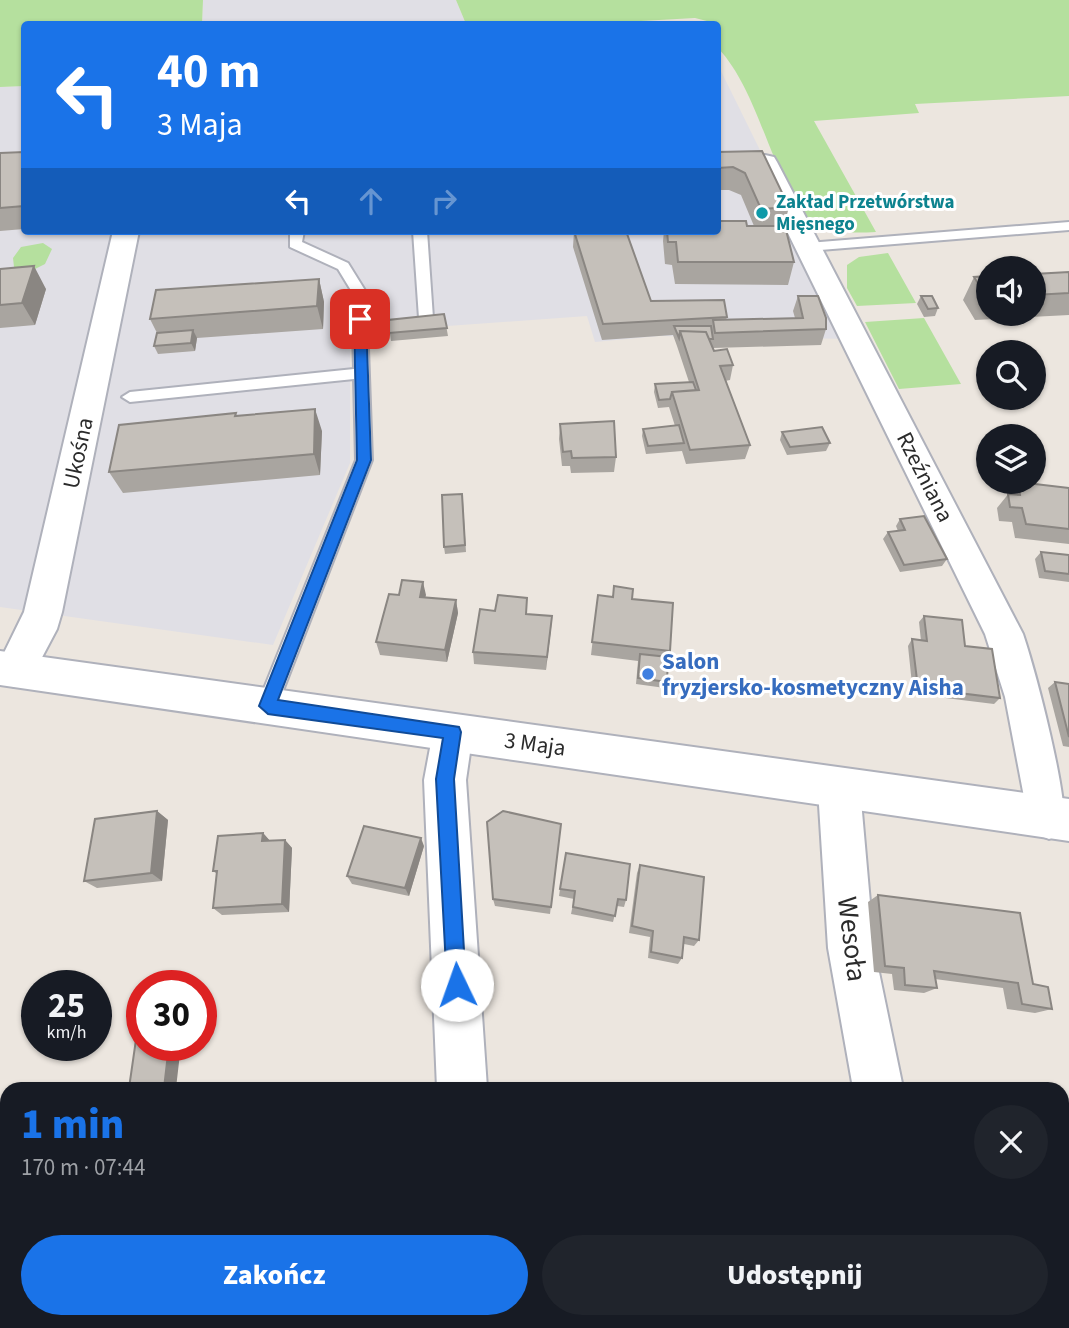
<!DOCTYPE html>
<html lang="pl">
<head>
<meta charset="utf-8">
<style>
  :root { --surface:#171b24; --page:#20242c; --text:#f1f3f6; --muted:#9ea1a6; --accent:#1a73e8 }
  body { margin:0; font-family:"Source Sans 3",sans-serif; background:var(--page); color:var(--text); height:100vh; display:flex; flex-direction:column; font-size:26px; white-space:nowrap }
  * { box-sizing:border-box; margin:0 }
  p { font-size:23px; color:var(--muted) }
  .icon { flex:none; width:38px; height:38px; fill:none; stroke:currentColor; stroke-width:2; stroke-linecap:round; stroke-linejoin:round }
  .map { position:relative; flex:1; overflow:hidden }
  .drawer { position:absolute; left:0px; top:1082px; width:1069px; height:247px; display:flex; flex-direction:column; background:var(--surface); border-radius:21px 21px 0 0; box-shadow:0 2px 5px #0004 }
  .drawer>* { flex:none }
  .top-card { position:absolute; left:21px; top:21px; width:700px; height:214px; border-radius:7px; box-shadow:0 2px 5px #0004; background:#1a73e8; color:#fff; overflow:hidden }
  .buttons { position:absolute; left:976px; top:256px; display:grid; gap:14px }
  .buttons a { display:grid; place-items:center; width:70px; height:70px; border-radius:50%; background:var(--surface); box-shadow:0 2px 5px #0004; font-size:35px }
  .speed { position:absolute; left:21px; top:970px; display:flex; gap:14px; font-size:35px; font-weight:700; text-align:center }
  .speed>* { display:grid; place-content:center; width:91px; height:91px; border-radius:50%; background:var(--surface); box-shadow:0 2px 5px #0004; line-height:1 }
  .speed small { font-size:18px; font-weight:400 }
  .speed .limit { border:10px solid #d22; background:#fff; color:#111 }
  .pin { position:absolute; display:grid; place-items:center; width:60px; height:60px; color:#fff; margin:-30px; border-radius:14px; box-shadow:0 4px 10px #0006 }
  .me { position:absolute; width:77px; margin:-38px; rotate:357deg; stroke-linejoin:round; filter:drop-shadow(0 0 5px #0008) }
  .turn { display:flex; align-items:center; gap:24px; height:147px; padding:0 21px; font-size:32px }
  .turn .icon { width:91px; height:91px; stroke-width:2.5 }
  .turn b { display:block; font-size:49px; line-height:60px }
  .lanes { display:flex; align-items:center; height:66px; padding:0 21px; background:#0003; justify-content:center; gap:35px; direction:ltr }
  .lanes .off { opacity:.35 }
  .round { display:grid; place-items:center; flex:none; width:74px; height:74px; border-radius:37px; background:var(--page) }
  .summary { display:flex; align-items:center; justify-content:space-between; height:119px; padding:0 21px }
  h1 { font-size:42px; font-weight:800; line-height:52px; color:var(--accent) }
  .button { display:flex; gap:14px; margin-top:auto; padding:14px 21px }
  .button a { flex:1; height:80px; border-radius:42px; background:var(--accent); color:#fff; font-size:28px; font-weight:800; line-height:80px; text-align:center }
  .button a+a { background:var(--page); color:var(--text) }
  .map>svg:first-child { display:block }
  .industrial { fill:#e0dfe5 }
  .green { fill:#b5e09e }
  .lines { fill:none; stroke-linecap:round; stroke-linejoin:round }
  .lane-casing { stroke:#afb1bb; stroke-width:4 }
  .street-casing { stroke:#afb1bb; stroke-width:4 }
  .secondary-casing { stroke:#afb1bb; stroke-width:4 }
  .lane { fill:#fff; fill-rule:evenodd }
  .street { fill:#fff; fill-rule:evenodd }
  .secondary { fill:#fff; fill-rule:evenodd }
  .wall { fill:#a9a5a0 }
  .shaded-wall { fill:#8a8682 }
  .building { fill:#c5c0ba; stroke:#8a8682; stroke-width:2 }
  .route { fill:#1a73e8; stroke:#114b97; stroke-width:2 }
  .culture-dot { fill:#0f9aa8; stroke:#fff; stroke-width:2.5 }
  .shop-dot { fill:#3f7fe0; stroke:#fff; stroke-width:2.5 }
  .labels { text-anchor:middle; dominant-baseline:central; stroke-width:6; stroke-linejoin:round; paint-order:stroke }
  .far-culture-label { font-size:19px; font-weight:bold; fill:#0d838f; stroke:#fff; text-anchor:start }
  .street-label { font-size:23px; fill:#2b2b2b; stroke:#fff }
  .shop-label { font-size:23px; font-weight:bold; fill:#366cbe; stroke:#fff; text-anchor:start }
  .near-street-label { font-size:28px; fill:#2b2b2b; stroke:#fff }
</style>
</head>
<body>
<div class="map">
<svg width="1069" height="1328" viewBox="0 0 1069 1328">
  <rect width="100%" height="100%" fill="#ece6df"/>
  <path class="industrial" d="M203 0H456L466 24H202Z
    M718 65 853 339 659 336 595 342 587 316 350 333V463L273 645 0 607V87L24 86V231H718Z"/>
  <path class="green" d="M0 0H203L202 24H24V86L0 87Z
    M456 0H1069V96L915 104 919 113 814 121 876 232C854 233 832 234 813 222 800 214 795 200 788 187 765 144 751 83 718 48L719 24 695 18 587 24H466Z
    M43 243 52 249 45 264 35 269 14 267 13 258 21 247Z
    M888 253 916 303 857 306 847 288V265L859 257Z
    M924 318 961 384 899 389 865 322Z"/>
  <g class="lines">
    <g class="lane-casing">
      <path id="lane" d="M1069 222V230L808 251 801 247 808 243Z
        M290 231H304L302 242 348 263 366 292 372 460 277 706 274 712 267 715 260 712 257 706 356 460 354 379 130 402 122 397 130 392 354 369 352 292 338 269 290 247Z
        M413 231H427L433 318 426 323 419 318Z"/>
    </g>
    <g class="street-casing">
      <path id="street" d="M765 155 774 157 777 162 1023 634C1036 673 1069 797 1064 833L1049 839 1034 833 1028 818 1005 697 985 634 753 162 756 157Z
        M113 231H139L62 612 57 629 29 682 15 687 1 682 0 661 24 612Z
        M453 714 467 719 473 732 466 780 487 1088H437L424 780 433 732 439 719Z
        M839 769 854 775 860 789 874 948 903 1088H853L828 948 818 789 824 775Z
        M447 1321H505V1328H447Z
        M918 1321H976L979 1328H921Z"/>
    </g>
    <g class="secondary-casing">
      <path id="secondary" d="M0 651 1069 799V841L0 685Z"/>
    </g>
    <use href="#lane" class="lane"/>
    <use href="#street" class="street"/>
    <use href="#secondary" class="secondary"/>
  </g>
  <path class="wall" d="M24 152V229L0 231V153Z
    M718 152 789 207 784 226 794 262 788 285 675 284 672 265 665 264 663 241 664 231H718L754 226 741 195 729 190H718Z
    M574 231 651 301 727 317 726 320 795 318 793 311 798 296 826 329 821 345 713 348 714 351 733 365 730 380 725 381 750 445 745 459 686 464 682 451 646 454 642 436 643 429 675 426 669 407 658 408 654 392 655 384 689 382 677 346 673 335 602 340 573 247Z
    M0 269 46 289 35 325 0 328Z
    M1069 272V315L975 320 963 300 974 277 989 276V313H1034V274Z
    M319 279 324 302 323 329 197 338 195 351 158 354 154 346 157 333 150 319Z
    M921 296 938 308 935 316 924 317 917 304Z
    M444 314 448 336 391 341 388 320Z
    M237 416 322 431 320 475 123 493 109 472Z
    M560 424 616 457 614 472 571 473 570 466H562L559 439Z
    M782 432 830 443 826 451 787 455 780 440Z
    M1018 482 1069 488V544L1015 538 1012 522 999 521 997 508Z
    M463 501 466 552 445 554 444 547Z
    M900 519 947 559 942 566 900 572 883 539 888 532 898 531 896 526Z
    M1041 552 1069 555V582L1039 578 1035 559Z
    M423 582 425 597 456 600 458 613 447 662 380 655 376 642 399 595Z
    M598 595 632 599 670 651 668 657 667 682 665 688 636 684 638 661 591 655Z
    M527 614 552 616 546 670 474 664 473 652Z
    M924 616 965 646 1000 698 994 704 913 694 908 646 912 639 921 641 919 622Z
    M1055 682 1069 684V747L1063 746 1048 688Z
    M157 811 168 820 162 881 97 888 84 881Z
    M561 824 550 914 495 906 493 899Z
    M263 833 270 841 285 840 292 848 289 912 222 915 213 908 217 874 213 871Z
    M424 846 409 896 352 884 347 876Z
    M640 865 699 940 694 946 684 944 682 958 678 964 648 958 650 937 629 933 637 873Z
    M560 889 626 900 624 907 617 906 613 922 571 914 574 899 559 896Z
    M878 895 1033 984 1052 1009 1035 1013 1007 1009 1003 988 935 979 937 988 924 993 894 990 892 974 874 972 868 902Z
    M755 1321H808L810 1328H757Z
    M990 1321H1062L1069 1328H992Z"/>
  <path class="shaded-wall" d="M34 266 46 289 35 325 22 303Z
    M319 279 324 302 323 329 317 306Z
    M193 330 197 338 195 351 191 343Z
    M315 409 322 431 320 475 314 454Z
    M423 582 426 595 422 610 420 597Z
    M456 600 458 613 447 662 445 650Z
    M552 616 551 629 546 670 547 657Z
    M157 811 168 820 162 881 151 873Z
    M263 833 271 842 262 841Z
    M421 838 424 846 409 896 405 888Z
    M285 840 292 848 289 912 282 904Z
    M169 1045H181L176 1088H164Z
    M78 1321H94L93 1328H77Z"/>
  <path class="building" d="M762 151 789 207 761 209 745 173 733 167 718 168V152Z
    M24 152V206L0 208V153Z
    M718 221H746L747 226H785L794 262H678L676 242H668L667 231H718Z
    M574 231H626L651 301 724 300 727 317 603 324Z
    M34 266 22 303 0 305V269Z
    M1069 272V293L1034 295V274Z
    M989 276V298H987L974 277Z
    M319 279 317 306 150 319 156 290Z
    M798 296H818L826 318V329L715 333 713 320 803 318Z
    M921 296H932L938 308 928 309Z
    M444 314 447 328 389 333 388 320Z
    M674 326H711L713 339H709L706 332 680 331 679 338Z
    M193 330 191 343 154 346 157 333Z
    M680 331 706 332 714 351 727 349 733 365 720 366 750 445 690 450 672 392 699 390Z
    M693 382 696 390 672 392 670 399 659 400 655 384Z
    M315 409 314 454 109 472 119 425 236 413 235 416Z
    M614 421 616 457 572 458 571 451 563 452 560 424Z
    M679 425 684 443 648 446 643 429Z
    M822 427 830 443 790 447 782 432Z
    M1018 482 1069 488V529L1026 524 1022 508 1010 507 1008 494 1020 495Z
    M462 494 465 545 444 547 442 495Z
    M924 516 947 559 904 565 888 532 905 530 900 519Z
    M1041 552 1069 555V574L1045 571Z
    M402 580 423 582 420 597 456 600 445 650 376 642 389 594 399 595Z
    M614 586 633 589 632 599 673 603 670 651 592 642 598 595 613 597Z
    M498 595 527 598 526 614 552 616 547 657 473 652 480 609 495 611Z
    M924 616 962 620 965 646 992 649 1000 698 918 688 912 639 927 641Z
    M640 654 668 657 667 682 638 678Z
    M1055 682 1069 684V737Z
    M157 811 151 873 84 881 95 819Z
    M503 811 561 824 551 907 493 899 487 822Z
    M364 826 421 838 405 888 347 876Z
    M263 833 262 841 285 840 282 904 213 908 217 871H213L218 836Z
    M566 853 630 864 626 900 618 899 615 916 573 907 575 891 560 889Z
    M640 865 704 877 699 940 684 937 682 958 651 952 653 931 632 926Z
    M878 895 1020 913 1033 984 1048 987 1052 1009 1022 1004 1018 983 934 971 937 988 905 985 904 968 885 966Z
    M177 982 176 985H148Z
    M142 998V1045H169L164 1088H129Z
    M7 1260V1321H78L77 1328H0V1276L3 1261Z
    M1062 1287 1069 1308V1328H1000L998 1321H1062Z
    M530 1321H578L579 1328H530Z
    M762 1321H808L810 1328H764Z"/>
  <path class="route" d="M360 315 366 319 371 460 278 700 459 727 461 732 454 779 466 985 464 992 457 995 450 992 447 985 436 779 443 738 268 714 259 706 357 460 354 319Z"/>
  <circle class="culture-dot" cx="762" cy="213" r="7"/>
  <circle class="shop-dot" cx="648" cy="674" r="7"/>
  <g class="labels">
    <g class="far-culture-label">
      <text x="776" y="202">Zakład Przetwórstwa<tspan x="776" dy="22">Mięsnego</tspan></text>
    </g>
    <g class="street-label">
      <text transform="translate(78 453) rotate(-78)">Ukośna</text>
      <text transform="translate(925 477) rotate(63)">Rzeźniana</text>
      <text transform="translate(535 744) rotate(8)">3 Maja</text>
    </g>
    <g class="shop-label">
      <text x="662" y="661">Salon<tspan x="662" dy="26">fryzjersko-kosmetyczny Aisha</tspan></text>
    </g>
    <g class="near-street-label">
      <text transform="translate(852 939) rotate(83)">Wesoła</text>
    </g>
  </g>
</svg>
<div class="buttons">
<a><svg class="icon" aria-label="sound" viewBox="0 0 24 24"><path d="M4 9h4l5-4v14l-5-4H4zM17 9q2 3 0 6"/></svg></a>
<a><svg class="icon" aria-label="search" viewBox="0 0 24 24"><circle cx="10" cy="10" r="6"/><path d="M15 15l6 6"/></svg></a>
<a><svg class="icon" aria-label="layers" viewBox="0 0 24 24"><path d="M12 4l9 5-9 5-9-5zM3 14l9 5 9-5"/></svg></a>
</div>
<div class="speed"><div>25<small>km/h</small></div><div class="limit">30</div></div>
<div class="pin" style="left:360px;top:319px;background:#d93025"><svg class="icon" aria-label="arrive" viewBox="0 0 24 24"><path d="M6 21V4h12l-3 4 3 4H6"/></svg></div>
<svg class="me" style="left:457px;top:985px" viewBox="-20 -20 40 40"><circle r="19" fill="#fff"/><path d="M0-13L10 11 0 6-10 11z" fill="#1a73e8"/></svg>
<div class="top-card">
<div class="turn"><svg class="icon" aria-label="left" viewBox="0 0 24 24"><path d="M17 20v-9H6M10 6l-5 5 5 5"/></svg><div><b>40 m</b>3 Maja</div></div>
<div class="lanes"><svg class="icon" aria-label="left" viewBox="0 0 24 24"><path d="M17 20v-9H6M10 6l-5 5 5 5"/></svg><svg class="icon off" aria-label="ahead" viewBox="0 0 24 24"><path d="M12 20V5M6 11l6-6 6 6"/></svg><svg class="icon off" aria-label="right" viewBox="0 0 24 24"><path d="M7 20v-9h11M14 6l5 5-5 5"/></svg></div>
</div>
<section class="drawer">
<div class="summary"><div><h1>1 min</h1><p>170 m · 07:44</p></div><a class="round"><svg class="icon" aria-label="close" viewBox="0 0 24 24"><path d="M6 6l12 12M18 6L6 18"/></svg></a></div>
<div class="button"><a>Zakończ</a><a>Udostępnij</a></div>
</section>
</div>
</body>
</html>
